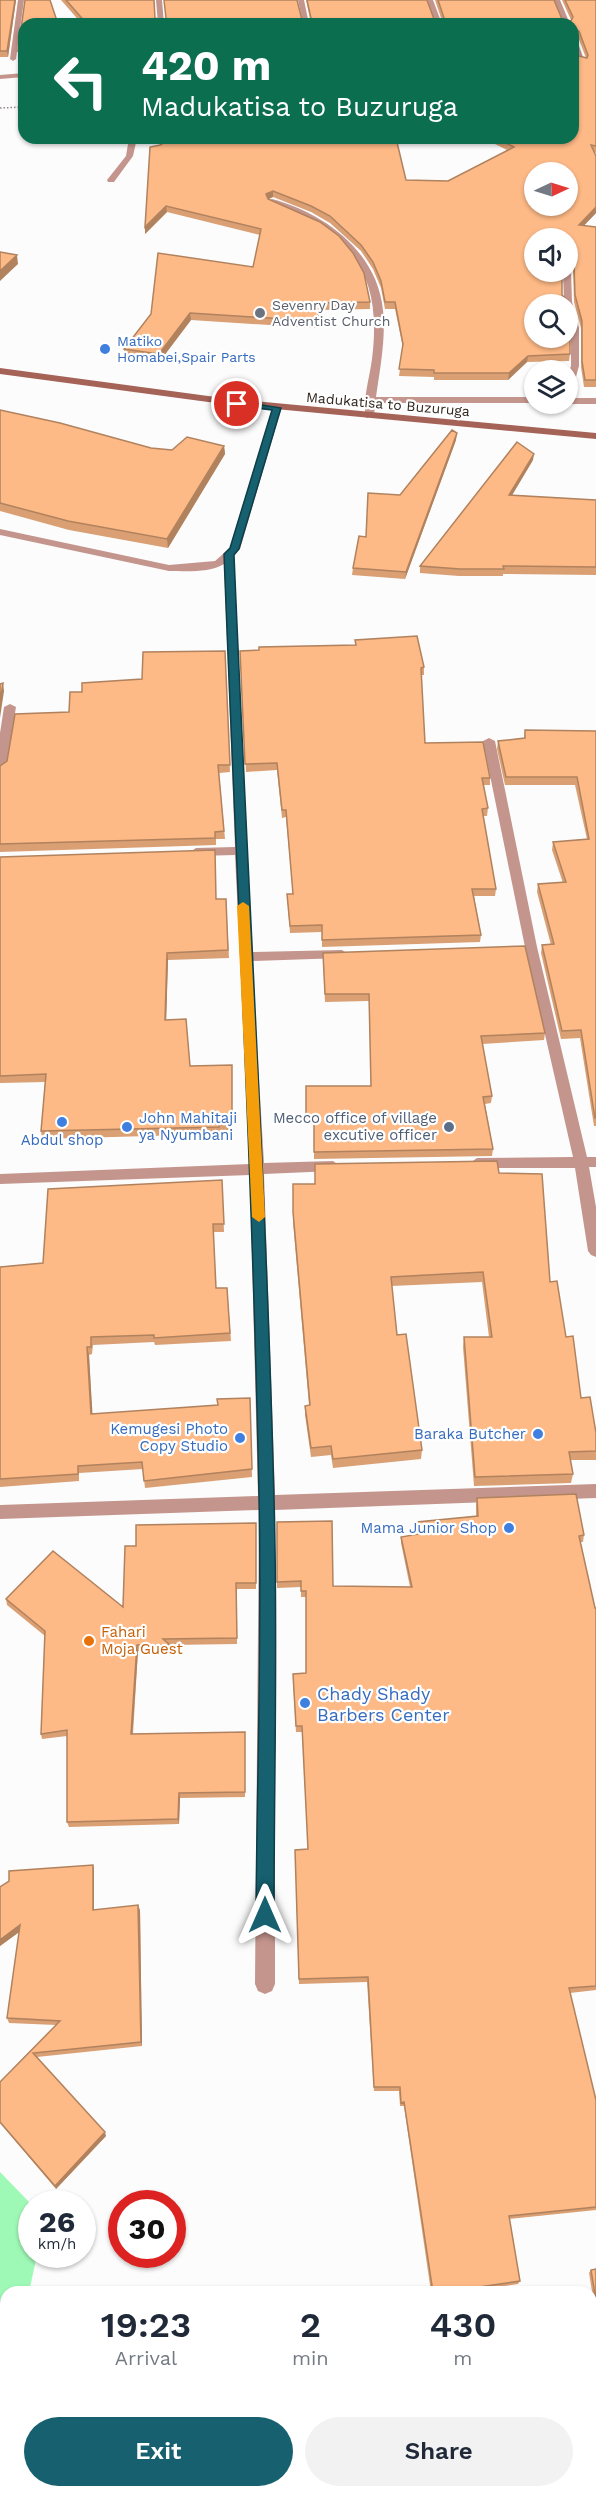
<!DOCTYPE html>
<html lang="en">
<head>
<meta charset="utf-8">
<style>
  :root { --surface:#fff; --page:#f2f2f3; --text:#1f2937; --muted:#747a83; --accent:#16606f }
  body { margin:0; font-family:"Work Sans",sans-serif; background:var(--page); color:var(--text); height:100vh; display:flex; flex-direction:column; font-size:22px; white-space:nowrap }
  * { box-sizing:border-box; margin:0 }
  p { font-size:20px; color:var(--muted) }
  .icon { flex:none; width:33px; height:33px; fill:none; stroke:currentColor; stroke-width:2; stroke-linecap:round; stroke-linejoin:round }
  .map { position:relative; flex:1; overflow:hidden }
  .details { position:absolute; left:0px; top:2286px; width:597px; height:212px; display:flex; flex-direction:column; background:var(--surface); border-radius:18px 18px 0 0; box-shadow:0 2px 4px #0004 }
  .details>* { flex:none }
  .hud { position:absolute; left:18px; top:18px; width:561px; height:126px; border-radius:18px; box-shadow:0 2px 4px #0004; background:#0b6e4f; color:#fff; overflow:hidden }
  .needle { width:39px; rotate:86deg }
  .buttons { position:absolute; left:524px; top:162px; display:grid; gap:12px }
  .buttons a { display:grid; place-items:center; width:54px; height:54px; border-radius:50%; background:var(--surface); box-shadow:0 2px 4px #0004; font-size:30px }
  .speed { position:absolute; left:18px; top:2190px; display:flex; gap:12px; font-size:30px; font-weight:700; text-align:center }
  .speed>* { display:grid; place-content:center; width:78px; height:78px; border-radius:50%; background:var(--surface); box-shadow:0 2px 4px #0004; line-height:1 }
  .speed small { font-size:15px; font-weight:400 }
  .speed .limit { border:9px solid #d22; background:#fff; color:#111 }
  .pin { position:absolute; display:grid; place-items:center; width:51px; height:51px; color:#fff; margin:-26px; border:3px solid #fff; border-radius:50%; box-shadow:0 2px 6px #0007 }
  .me { position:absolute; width:66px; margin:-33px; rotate:0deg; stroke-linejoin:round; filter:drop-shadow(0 0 4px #0008) }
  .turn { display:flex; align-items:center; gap:21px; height:126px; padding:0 24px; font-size:27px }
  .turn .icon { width:78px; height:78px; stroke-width:2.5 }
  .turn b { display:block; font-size:42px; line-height:51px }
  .eta { display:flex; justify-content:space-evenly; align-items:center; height:102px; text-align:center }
  .eta b { font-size:36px; font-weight:600; line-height:42px }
  .action { display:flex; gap:12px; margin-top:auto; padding:12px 24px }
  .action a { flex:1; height:69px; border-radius:36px; background:var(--accent); color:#fff; font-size:24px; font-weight:600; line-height:69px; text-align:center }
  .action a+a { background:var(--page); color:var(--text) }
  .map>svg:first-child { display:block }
  .green { fill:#9ff9b6 }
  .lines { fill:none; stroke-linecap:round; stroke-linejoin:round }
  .path { stroke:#8e8884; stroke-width:1.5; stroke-dasharray:1.5 2; stroke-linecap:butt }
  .service { fill:#c4958d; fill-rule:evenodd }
  .minor { fill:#c4958d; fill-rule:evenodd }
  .secondary { fill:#a56358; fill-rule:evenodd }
  .wall { fill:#da9f73 }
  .shaded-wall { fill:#b1825e }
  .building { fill:#fdb986; stroke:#b1825e; stroke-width:1.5; fill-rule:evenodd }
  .route { fill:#16606f; stroke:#0e3e48; stroke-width:1.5 }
  .slow { fill:#f59e0b }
  .worship-dot { fill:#6b7280; stroke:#fff; stroke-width:2 }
  .shop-dot { fill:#3f7fe0; stroke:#fff; stroke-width:2 }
  .service-dot { fill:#5c6f8a; stroke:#fff; stroke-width:2 }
  .food-dot { fill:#e8710a; stroke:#fff; stroke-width:2 }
  .labels { text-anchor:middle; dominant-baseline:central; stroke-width:4.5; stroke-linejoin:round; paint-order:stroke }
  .far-worship-label { font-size:14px; fill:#5b616d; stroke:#fff; text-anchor:start }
  .far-shop-label { font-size:14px; fill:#366cbe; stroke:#fff; text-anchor:start }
  .far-street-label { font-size:14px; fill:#30261f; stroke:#fff }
  .shop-label { font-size:15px; fill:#366cbe; stroke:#fff; text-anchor:end }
  .service-label { font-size:15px; fill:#4e5e75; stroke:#fff; text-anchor:end }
  .food-label { font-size:15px; fill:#c56008; stroke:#fff; text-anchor:start }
  .near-shop-label { font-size:18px; fill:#366cbe; stroke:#fff; text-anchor:start }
</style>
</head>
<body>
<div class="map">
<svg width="596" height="2497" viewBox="0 0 596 2497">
  <rect width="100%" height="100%" fill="#fcfcfc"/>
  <path class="green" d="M0 2172 31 2204 32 2254 37 2255 29 2292H6V2397L0 2425Z"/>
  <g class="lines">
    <path class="path" d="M0 108 24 107"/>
    <path class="service" d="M24 73V77L0 79V75Z"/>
    <path class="minor" d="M18 0H24L16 59 13 61 10 59Z
      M156 0H162L164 24H158Z
      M298 0H304L309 24H303Z
      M427 0H433L442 24H436Z
      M554 0H560L570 24H564Z
      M573 36 576 38 585 62 580 61 573 46Z
      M129 138H137L133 156 114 182H108L107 180 126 156Z
      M272 199C324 213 377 251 383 310 386 338 380 369 376 397H534V403H375L374 416 366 418C362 401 370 376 372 359 383 272 350 230 269 203L268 201Z
      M567 268 571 270 572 302 579 328V366L572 391 567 394V377L571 366V328L567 304 564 302 563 272H567Z
      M567 398H596V404H567Z
      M273 407 281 409 240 549 234 555 251 952 342 950 348 954 342 958 252 961 264 1163 333 1161 340 1166 333 1171 264 1174 275 1495 596 1484V1498L275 1510V1984L272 1991 265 1994 258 1991 255 1984 259 1510 0 1519V1505L258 1496 250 1175 0 1184V1174L250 1164 235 855 196 856 190 852 196 848 235 847 224 564C210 573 186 571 169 571L0 535V529L169 565 215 561 230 548Z
      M10 704 16 707 6 768 0 772V733L4 707Z
      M489 738 495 741 537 947 587 1157H596V1167H589L596 1207V1257L591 1255 588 1251 575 1168H477L470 1163 477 1158 573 1157 525 947 483 741Z"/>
    <path class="secondary" d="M0 368 223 398 596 433V439L223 404 0 374Z"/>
  </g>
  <path class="wall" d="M0 0H16L8 57H0Z
    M61 0H154L155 18 164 21H309L310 19 306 0H427L434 19 442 21 435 0H554L562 19 571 20 562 0H596V153L594 152 596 213 583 226 596 227V387H584L581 367V328L574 302 573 270 567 266V238H534L562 295 570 354 569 361 527 362 508 380H434V377L399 376 403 348 395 309H385L381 288 373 269 361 251 330 223 311 212 273 197 269 199 370 302V309L321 310 316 328 191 320 160 361 124 356V349L253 267 260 235 167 212 145 234 150 147 406 180 448 181 507 150 483 138H573L579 56 586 58 578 37 573 35V24H82Z
    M24 24V57H19L18 51Z
    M0 410 151 448 172 450 224 446 225 454 168 548 69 530 0 511Z
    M456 440 405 579 352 575 353 568 366 537 400 495Z
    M533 460 512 495 596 500V575L503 574V576H459L420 573V566Z
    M355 640 424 667V675H421L425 743 490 778V785H483L488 808 487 816H483L496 889 495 896H474L481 935 480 942 322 947V932L290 933 287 894H293L286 817 282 818 277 770 246 772 240 651 355 645Z
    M225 651 230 772 219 773 225 839H216V845L0 852V766L69 712 82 692 142 679Z
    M525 730 596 731V1126H594L580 1038 561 1039 541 953 542 945H551L537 892 538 884 563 883 552 850 553 842 587 839 575 785H505L497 749 498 741 524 738Z
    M0 857 216 899H226L229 958 168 960 166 1020 190 1066 232 1065V1130H220V1134L42 1139 41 1131 45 1082 0 1083Z
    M323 953 545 1033 544 1040 482 1044 492 1096 491 1103 485 1104 493 1149 492 1156 314 1159V1124H306V1086H371L369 1001 325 1002Z
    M499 1173 550 1282 566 1337 581 1398 596 1433V1460H570L573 1474 571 1483 474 1486 463 1347 464 1337H489L482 1282 392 1286 397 1335 422 1450 421 1459 333 1468 331 1455 311 1457 305 1415V1406L309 1405 293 1222V1184H315Z
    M222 1180 224 1232H213L216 1288H227L231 1341 155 1345 154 1342 93 1345 92 1354 89 1355 92 1414 218 1405 250 1398 252 1477 145 1488 143 1469 79 1473V1481L0 1487V1267L43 1263Z
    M477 1498 584 1535 583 1542H580L595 1608H596V1990L570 1993 596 2100V2210L509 2219 520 2281 518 2284 463 2292H431L404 2106H400L399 2091H374L367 1982 299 1984 295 1850 308 1849 302 1732H296L293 1680 306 1673V1597H301V1587L277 1588V1522L333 1586 410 1587 401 1543V1537L418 1534 416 1529 417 1522 476 1516V1505Z
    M256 1523V1589H237V1644L170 1645V1651H138L133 1734 245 1738V1797L180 1798 179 1824 69 1827 67 1822V1736L42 1739 41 1734 45 1636 7 1605 6 1599 123 1607 136 1546Z
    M93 1865 94 1870V1910H140L142 2046 37 2057 106 2136 56 2189 0 2123V2082L56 2025 9 2023 7 2018 19 1932 0 1946V1887Z
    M596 2269V2316L589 2273 591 2270Z"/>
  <path class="shaded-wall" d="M15 0H16L8 57 7 51Z
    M273 191V197L266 200V194Z
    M166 206 167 212 145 234V227Z
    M596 207V213L578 232 579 225Z
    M17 255 18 264 0 281V271Z
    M321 303V310L316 328V321Z
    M190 313 191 320 160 361 159 354Z
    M528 356 527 362 508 380 509 373Z
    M457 433 456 440 405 579 406 572Z
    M224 446 225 454 168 548 167 539Z
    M534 454 533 460 508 502 509 495Z
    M3 683 4 691 0 718V703Z
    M167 953 168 960 166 1028 165 1020Z
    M87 1347 89 1355 93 1422 91 1414Z
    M137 1645 138 1651 132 1739 131 1734Z
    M179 1793 180 1798 179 1824 178 1819Z
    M93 1865 94 1870V1915L93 1910Z
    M138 1905 140 1910 142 2046 141 2042Z
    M20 1925 22 1930 0 1946V1940Z
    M105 2132 106 2136 56 2189 55 2186Z"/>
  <path class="building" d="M0 0H15L7 51H0Z
    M25 0H50L58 24H24V51H18Z
    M66 0H154L155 18 164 21 166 18 164 0H297L302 20 309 21 311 18 307 0H427L434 19 442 21 444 18 438 0H554L562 19 571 21 573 17 565 0H596V146L591 145 596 156V207L579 225 596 227V380H585L582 361V321L575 295 574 263 567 260V238H534V272H562V295L566 299 567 304H534V338H567V306L570 321V354L528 356 509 373H434V370L399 369 403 344 395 302H385L381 281 373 262 361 245 330 216 311 206 273 191 266 194 268 199 320 222 339 236 353 253 364 273 370 302 321 303 316 321 190 313 159 354 124 349 151 314 158 253 253 267 261 229 166 206 145 227 150 147 160 145 172 138H396L406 180 448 181 514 147 496 138H573V44L579 56 587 58 588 55 579 31 573 29V24H87ZM534 172H567V206H534Z
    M0 252 17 255 0 271Z
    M0 410 60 423 151 448 172 450 187 437 224 446 167 539 68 521 0 503Z
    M452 430 457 433 406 572 353 568 359 536 366 537 368 493 400 495Z
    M517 442 534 454 509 495 596 500V567L503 566 504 569H460L420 566Z
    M417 636 424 667 421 668 425 743 483 742 490 778H482L488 808 482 809 496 889H472L481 935 322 940V925L290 926 287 894H293L286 810H282L277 763 245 764 240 651 259 650V647L356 645 355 640Z
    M225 651 230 765H218L224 831 215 832V838L0 844V766L7 761 15 714 69 712 70 692H82V683L142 679 143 652Z
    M3 683 0 703V684Z
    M525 730 596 731V1118H595L581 1030 562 1031 542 945 554 944 538 884 566 882 553 842 589 839 577 777H506L498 741 525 738Z
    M215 850 216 899H226L228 950 167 953 165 1020 186 1019 190 1066 232 1065V1123H219V1127L41 1131 46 1074 0 1076V857Z
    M525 946 545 1033 481 1036 492 1096 483 1097 493 1149 314 1152V1117H306V1086H371L369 994H325L323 953Z
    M497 1161 499 1173 542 1174 550 1282 557 1281 566 1337 573 1336 581 1398 590 1397 596 1433V1451L569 1452 573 1474 475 1477 464 1337H492L483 1272 391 1277 397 1335 406 1334 422 1450 333 1459 331 1446 311 1448 305 1406 310 1405 293 1212V1184H315V1164Z
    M222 1180 224 1224H213L216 1288H227L230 1333 154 1338V1335L91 1337V1347H87L91 1414 218 1405 217 1399 250 1398 252 1469 144 1481 142 1462 78 1466V1474L0 1479V1267L43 1263 48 1189Z
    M576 1494 584 1535 579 1536 595 1608H596V1986L569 1988 596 2100V2207L509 2216 520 2281 445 2292H433L404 2102 401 2103 400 2087H374L368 1977 299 1979 295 1850 308 1849 302 1726H296L293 1674 306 1673V1591H301V1581L277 1582V1522L332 1521 333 1586 412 1587 401 1537 419 1534 417 1522 478 1516 477 1498Z
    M256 1523V1583H236L237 1638 163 1639 170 1645H137L131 1734 245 1732V1792L179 1793 178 1819 67 1822V1730L41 1734 45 1631 6 1599 53 1551 123 1607 125 1546H136V1525Z
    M93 1865V1910L138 1905 141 2042 33 2053 105 2132 55 2186 0 2122V2082L60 2021 7 2018 20 1925 0 1940V1887L9 1881V1871Z
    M596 2269V2300L591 2270Z
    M596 2339V2484H591V2340Z
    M427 2492H525V2496L508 2497H428Z"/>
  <path class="route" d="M237 401 281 408 239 549 234 555C247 869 266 1183 274 1498 278 1637 274 1776 274 1915L272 1921 265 1924 259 1921 256 1915C257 1776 262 1637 259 1498 253 1183 236 869 224 554L230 548 272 410 234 405V402Z"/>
  <path class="slow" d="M243 902 249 906 265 1217 259 1222 252 1217 237 906Z"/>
  <circle class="worship-dot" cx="260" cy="313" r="6"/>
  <g class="shop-dot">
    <circle cx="105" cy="349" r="6"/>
    <circle cx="62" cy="1122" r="6"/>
    <circle cx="127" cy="1127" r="6"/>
    <circle cx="538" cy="1434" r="6"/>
    <circle cx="240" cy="1438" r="6"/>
    <circle cx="509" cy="1528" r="6"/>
    <circle cx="305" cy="1703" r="6"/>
  </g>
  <circle class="service-dot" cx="449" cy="1127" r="6"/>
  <circle class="food-dot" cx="89" cy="1641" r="6"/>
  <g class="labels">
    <g class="far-worship-label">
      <text x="272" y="305">Sevenry Day<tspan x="272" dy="16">Adventist Church</tspan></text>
    </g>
    <g class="far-shop-label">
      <text x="117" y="341">Matiko<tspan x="117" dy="16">Homabei,Spair Parts</tspan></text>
    </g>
    <g class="far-street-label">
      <text transform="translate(388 404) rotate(5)">Madukatisa to Buzuruga</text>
    </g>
    <g class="shop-label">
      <text x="139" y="1118" text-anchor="start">John Mahitaji<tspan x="139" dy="17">ya Nyumbani</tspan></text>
      <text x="62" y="1140" text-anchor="middle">Abdul shop</text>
      <text x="228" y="1429">Kemugesi Photo<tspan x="228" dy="17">Copy Studio</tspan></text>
      <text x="526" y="1434">Baraka Butcher</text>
      <text x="497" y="1528">Mama Junior Shop</text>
    </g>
    <g class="service-label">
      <text x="437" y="1118">Mecco office of village<tspan x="437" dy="17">excutive officer</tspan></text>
    </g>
    <g class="food-label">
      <text x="101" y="1632">Fahari<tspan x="101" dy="17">Moja Guest</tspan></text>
    </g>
    <g class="near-shop-label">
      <text x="317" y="1693">Chady Shady<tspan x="317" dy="21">Barbers Center</tspan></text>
    </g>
  </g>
</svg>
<div class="buttons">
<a><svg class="needle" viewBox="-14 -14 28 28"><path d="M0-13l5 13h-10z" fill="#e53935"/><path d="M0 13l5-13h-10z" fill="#747a83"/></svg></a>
<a><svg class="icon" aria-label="sound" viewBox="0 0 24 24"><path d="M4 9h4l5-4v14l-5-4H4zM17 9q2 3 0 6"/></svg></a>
<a><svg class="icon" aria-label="search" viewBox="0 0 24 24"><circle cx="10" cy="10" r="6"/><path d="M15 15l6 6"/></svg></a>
<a><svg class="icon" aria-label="layers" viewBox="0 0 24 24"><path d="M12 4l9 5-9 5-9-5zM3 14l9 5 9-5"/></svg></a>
</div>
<div class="speed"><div>26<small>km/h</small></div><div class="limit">30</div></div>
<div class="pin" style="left:237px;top:404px;background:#d93025"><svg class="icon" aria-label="arrive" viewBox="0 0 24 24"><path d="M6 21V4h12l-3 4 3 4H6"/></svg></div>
<svg class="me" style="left:265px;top:1915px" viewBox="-20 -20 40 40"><path d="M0-17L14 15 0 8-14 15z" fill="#16606f" stroke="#fff" stroke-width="4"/></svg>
<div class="hud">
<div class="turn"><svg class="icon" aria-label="left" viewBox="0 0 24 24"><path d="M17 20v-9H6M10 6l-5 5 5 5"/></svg><div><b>420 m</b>Madukatisa to Buzuruga</div></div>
</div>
<section class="details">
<div class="eta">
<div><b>19:23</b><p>Arrival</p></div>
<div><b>2</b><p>min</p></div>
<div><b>430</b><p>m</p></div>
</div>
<div class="action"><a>Exit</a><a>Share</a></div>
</section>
</div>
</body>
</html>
